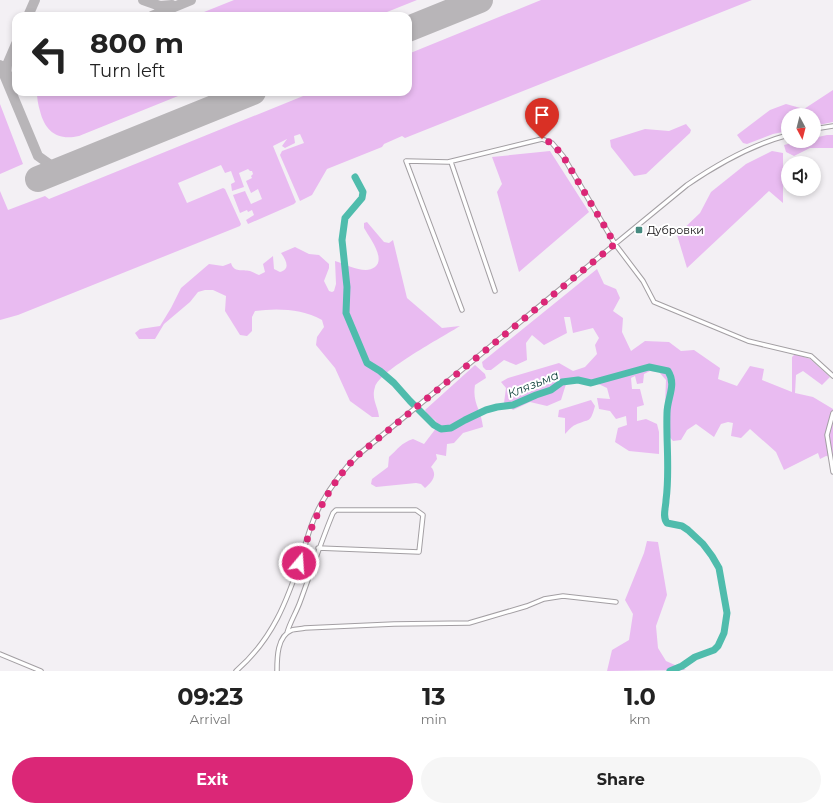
<!DOCTYPE html>
<html lang="en">
<head>
<meta charset="utf-8">
<style>
  :root { --surface:#fff; --page:#f6f6f6; --text:#222; --muted:#767676; --accent:#db2777 }
  body { margin:0; font-family:Montserrat,sans-serif; background:var(--page); color:var(--text); height:100vh; display:flex; flex-direction:column; font-size:15px; white-space:nowrap }
  * { box-sizing:border-box; margin:0 }
  p { font-size:13px; color:var(--muted) }
  .icon { flex:none; width:22px; height:22px; fill:none; stroke:currentColor; stroke-width:2; stroke-linecap:round; stroke-linejoin:round }
  .map { position:relative; height:671px; overflow:hidden }
  .sheet { display:flex; flex-direction:column; background:var(--surface); flex:1 }
  .sheet>* { flex:none }
  .banner { position:absolute; left:12px; top:12px; width:400px; height:84px; border-radius:12px; box-shadow:0 2px 6px #0003; background:#fff; color:var(--text); overflow:hidden }
  .needle { width:26px; rotate:173deg }
  .buttons { position:absolute; left:781px; top:108px; display:grid; gap:8px }
  .buttons a { display:grid; place-items:center; width:40px; height:40px; border-radius:50%; background:var(--surface); box-shadow:0 2px 6px #0003; font-size:20px }
  .pin { position:absolute; display:grid; place-items:center; width:34px; height:34px; color:#fff; margin:-41px -17px; border-radius:50% 50% 50% 0; rotate:-45deg; box-shadow:0 0 4px #0007 }
  .pin .icon { rotate:45deg }
  .me { position:absolute; width:44px; margin:-22px; rotate:18deg; stroke-linejoin:round; filter:drop-shadow(0 0 3px #0008) }
  .turn { display:flex; align-items:center; gap:14px; height:84px; padding:0 12px; font-size:18px }
  .turn .icon { width:52px; height:52px; stroke-width:2.5 }
  .turn b { display:block; font-size:28px; line-height:34px }
  .eta { display:flex; justify-content:space-evenly; align-items:center; height:68px; text-align:center }
  .eta b { font-size:24px; font-weight:700; line-height:28px }
  .button { display:flex; gap:8px; margin-top:auto; padding:8px 12px }
  .button a { flex:1; height:46px; border-radius:24px; background:var(--accent); color:#fff; font-size:16px; font-weight:700; line-height:46px; text-align:center }
  .button a+a { background:var(--page); color:var(--text) }
  .map>svg:first-child { display:block }
  .green { fill:#e9bbf1 }
  .lines { fill:none; stroke-linecap:round; stroke-linejoin:round }
  .river { stroke:#4fbcac; stroke-width:7 }
  .taxiway { stroke:#b8b5b8; stroke-width:10 }
  .runway { stroke:#b8b5b8; stroke-width:26 }
  .minor-casing { stroke:#a39fa3; stroke-width:5.5 }
  .minor { stroke:#fff; stroke-width:3.5 }
  .route { stroke:#db2777; stroke-width:7; stroke-dasharray:0 12.6 }
  .poi-dot { fill:#468b80; stroke:#fff; stroke-width:1.5 }
  .labels { text-anchor:middle; dominant-baseline:central; stroke-width:4; stroke-linejoin:round; paint-order:stroke }
  .poi-label { font-size:11px; fill:#0e0c0e; stroke:#fff; text-anchor:start }
  .water-label { font-size:12px; font-style:italic; fill:#033731; stroke:#fff }
</style>
</head>
<body>
<div class="map">
<svg width="833" height="671" viewBox="0 0 833 671">
  <rect width="100%" height="100%" fill="#f3f0f4"/>
  <path class="green" d="M234 0H417L377 16H194Z
    M541 0H752L405 138 402 136 384 144 382 147 327 169 312 195 300 201 280 155 282 151 304 143 300 134 294 136 295 143 285 148 282 146 287 139 273 146 296 202 294 204 248 224 246 220 254 215 252 210 248 212 247 210 240 213 233 195 245 191 251 204 262 199 258 189 251 193 246 181 252 178 251 176 253 174 252 171H250L248 169 239 173 244 187 232 191 231 184 235 182 231 171 225 173 221 165 178 183 187 203 223 188 225 189 241 224 240 226 18 315 0 320V191L8 210 45 196 49 199 313 92H408V54Z
    M833 90V122L814 126V115H788V131L773 134 747 144 743 143 737 135 770 110 786 104 804 109Z
    M37 92H188L79 136C57 141 45 131 40 111 38 105 37 98 37 92Z
    M0 104 23 164 0 174Z
    M686 124 691 130 690 133 646 174 634 176 611 147 610 140 645 129 669 131Z
    M827 135H833V148H810L794 156 786 152 784 145 800 141H814V138Z
    M550 151 589 212 519 272 497 192 502 184 492 157Z
    M772 151 783 153V203L769 191 687 268 677 235 700 213 711 192 746 164Z
    M367 222 384 242 389 243 393 240 407 298 442 328 460 326C443 337 380 370 375 387 371 399 378 406 379 417H372L350 401 335 368 316 345 317 337 324 327 322 320C302 309 278 308 255 311L252 317V331L247 336 240 335 225 311 226 296 213 290H205L198 292 190 302 164 324 155 339H139L135 333 140 329 160 326 171 308 181 288 209 264 223 266 231 263C234 273 242 269 250 271 253 272 256 274 259 275L265 272 263 264 273 256 274 269 280 272C291 269 286 260 281 253L295 247 309 254 319 255 329 264V268L324 281 329 291 332 292 334 291 336 284 335 261C345 264 356 270 366 270 369 270 372 269 375 267 386 258 369 237 364 228V223Z
    M597 269 604 284 616 289 620 298 613 311 623 318 622 332 631 351 645 341 669 342 681 351 694 350 720 368 718 379 737 386 750 366 764 369 762 380 792 392V357L795 354 810 359 830 377 822 385 803 371 796 375 795 393 813 397 833 409V464L832 457 826 456 820 459 818 453 784 470 776 452 750 429 741 438 731 436 733 423 728 422 721 424 714 437 696 424 687 430 681 440 673 441 664 430 666 380 659 372 650 371 644 374 643 383 637 384 635 376 631 378 632 389H640L644 405 637 407V421L646 419 657 424 659 432V454L629 451 615 442 618 428 627 425 626 416 616 419 610 411 599 409 597 398 610 399 607 388 588 379 566 384 561 400 547 406 530 402 513 410 504 403 506 388 501 382 508 378 559 363 573 371 585 367 597 354 595 345 599 338 593 328 573 333 570 317H564L567 333 544 345 532 335 526 343 527 360 516 365 504 360 491 370H486L483 367 482 362Z
    M475 365 485 374 486 378 475 385C472 403 481 409 483 427L463 433 454 443 447 444 446 456 436 454 437 459 431 467C438 475 432 482 425 488L421 484 416 483 376 487 371 484 372 479 388 467 389 457C398 449 401 443 413 439L424 444 437 427 436 421 427 414 425 410Z
    M591 400 595 406C590 424 590 418 575 425 572 426 568 431 565 434V418L558 417 559 410Z
    M647 541 658 542 667 595 656 626 658 648 666 661 686 670 607 671 612 650 629 640 633 614 625 600 644 553Z"/>
  <g class="lines">
    <path class="river" d="M355 177 363 192 362 198 345 218 342 240 347 287 346 313 367 363 380 371 394 383 410 401 434 425 441 429 451 428 465 420 486 410 497 407 513 405 536 395 551 390 562 382 578 380 591 383 649 367 668 371C677 385 667 398 667 413 666 442 670 471 666 500 666 507 662 517 667 523L682 526 688 530 703 544 712 556 719 568 727 613 724 633 718 646 714 650 695 657 682 666 670 671"/>
    <path class="taxiway" d="M143 0 160 6 172 5
      M28 16 35 0
      M152 16 191 0
      M0 65 38 156 52 166 64 167 73 165
      M6 76 7 65 16 44
      M11 91V84L16 74"/>
    <path class="runway" d="M408 29 480 0
      M38 179 253 92"/>
    <g class="minor-casing">
      <path id="minor" d="M814 129 833 126
        M451 162 495 291
        M462 310 406 161 448 162 542 139 552 143 563 156 615 244 643 281 654 302 748 341 811 356 833 376
        M833 413 827 435 833 472
        M287 633C290 622 296 613 300 602 311 572 321 542 333 513L336 510H416L423 515 419 552 318 548
        M0 654 41 671
        M236 671C273 639 287 601 302 556 307 538 312 520 321 504 331 486 343 470 358 455L687 185C719 163 751 145 788 135
        M277 671C277 658 277 636 292 630 295 629 301 629 305 628L394 624 469 623 527 606 544 599 563 596 616 602"/>
    </g>
    <use href="#minor" class="minor"/>
  </g>
  <g class="lines">
    <path class="route" d="M299 563C314 519 325 489 358 455L615 244 563 156 552 143 542 139"/>
  </g>
  <rect class="poi-dot" x="635" y="226" width="8" height="8" rx="2"/>
  <g class="labels">
    <g class="poi-label">
      <text x="647" y="230">Дубровки</text>
    </g>
    <g class="water-label">
      <text transform="translate(533 384) rotate(-22)">Клязьма</text>
    </g>
  </g>
</svg>
<div class="buttons">
<a><svg class="needle" viewBox="-14 -14 28 28"><path d="M0-13l5 13h-10z" fill="#e53935"/><path d="M0 13l5-13h-10z" fill="#767676"/></svg></a>
<a><svg class="icon" aria-label="sound" viewBox="0 0 24 24"><path d="M4 9h4l5-4v14l-5-4H4zM17 9q2 3 0 6"/></svg></a>
</div>
<div class="pin" style="left:542px;top:139px;background:#d93025"><svg class="icon" aria-label="arrive" viewBox="0 0 24 24"><path d="M6 21V4h12l-3 4 3 4H6"/></svg></div>
<svg class="me" style="left:299px;top:563px" viewBox="-20 -20 40 40"><circle r="17" fill="#db2777" stroke="#fff" stroke-width="3"/><path d="M0-11L8 9 0 5-8 9z" fill="#fff"/></svg>
<div class="banner">
<div class="turn"><svg class="icon" aria-label="left" viewBox="0 0 24 24"><path d="M17 20v-9H6M10 6l-5 5 5 5"/></svg><div><b>800 m</b>Turn left</div></div>
</div>
</div>
<section class="sheet">
<div class="eta">
<div><b>09:23</b><p>Arrival</p></div>
<div><b>13</b><p>min</p></div>
<div><b>1.0</b><p>km</p></div>
</div>
<div class="button"><a>Exit</a><a>Share</a></div>
</section>
</body>
</html>
